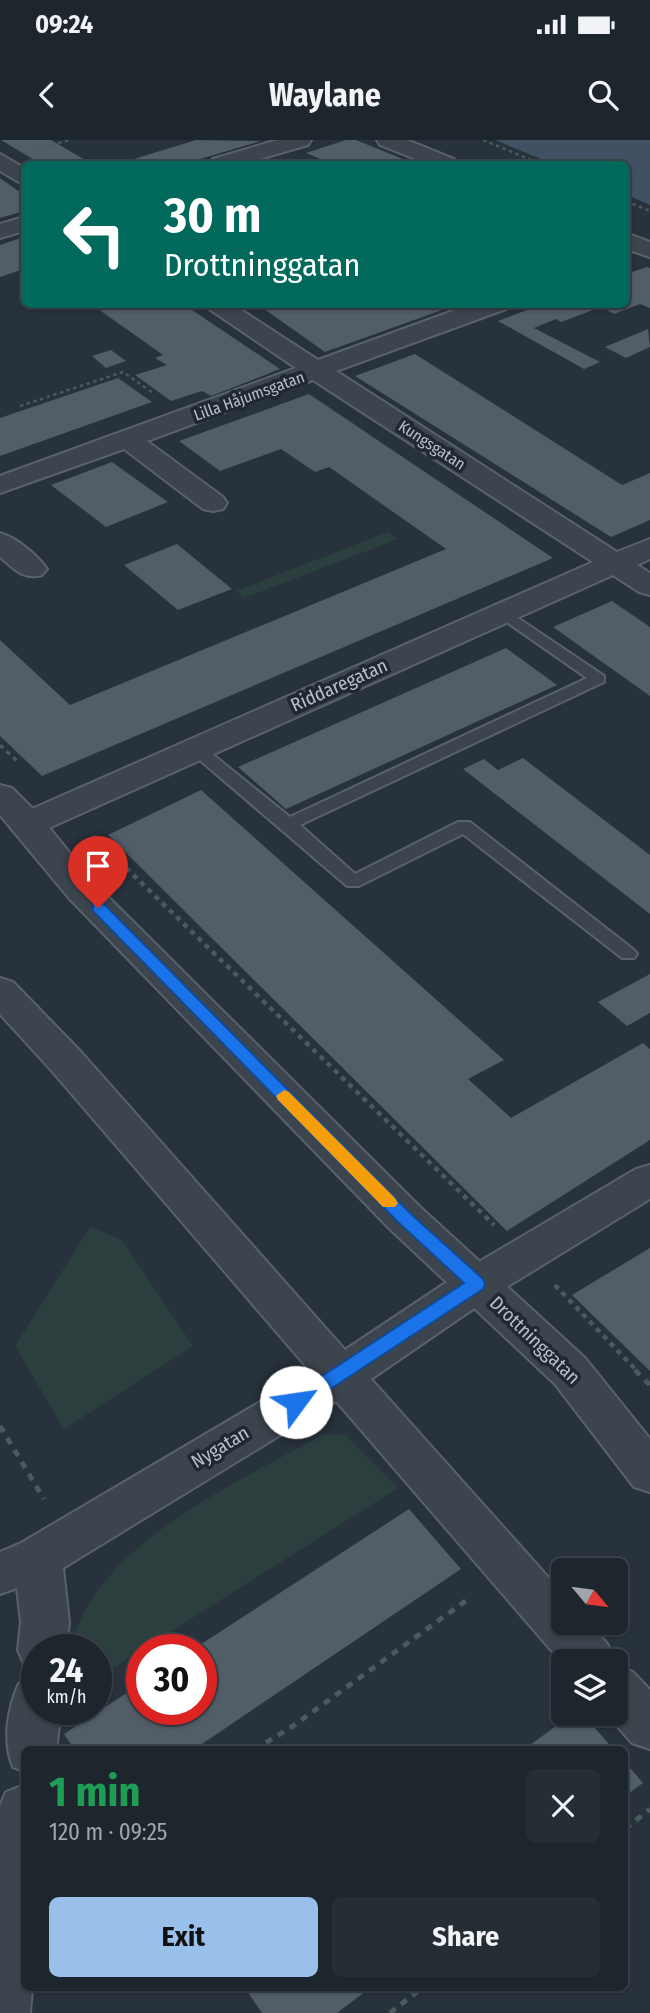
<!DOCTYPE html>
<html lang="en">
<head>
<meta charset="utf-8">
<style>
  :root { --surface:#1e262d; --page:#262e35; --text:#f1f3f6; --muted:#a1a5aa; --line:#3c4349; --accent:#99bfeb }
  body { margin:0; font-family:"Fira Sans Condensed",sans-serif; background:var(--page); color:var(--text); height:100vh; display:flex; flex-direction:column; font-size:26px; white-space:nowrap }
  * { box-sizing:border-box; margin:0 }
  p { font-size:23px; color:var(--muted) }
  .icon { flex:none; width:38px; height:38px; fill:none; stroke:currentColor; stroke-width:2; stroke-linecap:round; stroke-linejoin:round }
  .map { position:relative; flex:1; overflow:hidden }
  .panel { position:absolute; left:21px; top:1606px; width:607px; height:245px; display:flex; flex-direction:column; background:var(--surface); border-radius:10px; box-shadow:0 2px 5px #0004,0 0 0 2px var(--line) }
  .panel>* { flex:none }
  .banner { position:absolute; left:21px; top:21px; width:609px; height:147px; border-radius:10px; box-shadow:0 2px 5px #0004,0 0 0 2px var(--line); background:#00695c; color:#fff; overflow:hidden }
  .needle { width:46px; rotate:119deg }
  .fabs { position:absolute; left:551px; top:1418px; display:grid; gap:14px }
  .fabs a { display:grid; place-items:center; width:77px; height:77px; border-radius:10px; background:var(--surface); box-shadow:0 2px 5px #0004,0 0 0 2px var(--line); font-size:35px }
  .speed { position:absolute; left:21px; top:1494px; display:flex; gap:14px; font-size:35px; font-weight:700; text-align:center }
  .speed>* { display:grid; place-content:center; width:91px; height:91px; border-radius:50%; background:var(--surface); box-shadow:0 2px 5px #0004,0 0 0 2px var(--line); line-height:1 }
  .speed small { font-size:18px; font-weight:400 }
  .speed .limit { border:10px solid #d22; background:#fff; color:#111 }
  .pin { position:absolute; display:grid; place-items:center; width:60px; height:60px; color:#fff; margin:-72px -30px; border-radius:50% 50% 50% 0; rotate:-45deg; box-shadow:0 0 7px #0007 }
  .pin .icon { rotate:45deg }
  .me { position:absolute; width:77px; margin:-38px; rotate:59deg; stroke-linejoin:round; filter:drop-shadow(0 0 5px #0008) }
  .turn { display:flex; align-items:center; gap:24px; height:147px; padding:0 28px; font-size:32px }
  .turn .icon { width:91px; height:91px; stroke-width:2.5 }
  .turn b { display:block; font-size:49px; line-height:60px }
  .round { display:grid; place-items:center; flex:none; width:74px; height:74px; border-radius:10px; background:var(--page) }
  .overview { display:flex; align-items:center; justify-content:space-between; height:119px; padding:0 28px }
  h1 { font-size:42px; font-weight:700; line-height:52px; color:#1e9e55 }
  .button { display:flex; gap:14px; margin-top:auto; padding:14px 28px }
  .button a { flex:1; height:80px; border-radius:10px; background:var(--accent); color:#111; font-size:28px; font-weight:700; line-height:80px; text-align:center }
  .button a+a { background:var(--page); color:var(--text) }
  .status { display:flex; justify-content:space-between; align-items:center; height:49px; padding:0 35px; background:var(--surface); direction:ltr }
  .status svg { height:19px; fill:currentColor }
  header { display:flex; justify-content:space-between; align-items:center; height:91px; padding:0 28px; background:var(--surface); font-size:32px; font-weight:700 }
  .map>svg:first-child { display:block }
  .green { fill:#2b3f3e }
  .water { fill:#405163 }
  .building { fill:#515d67 }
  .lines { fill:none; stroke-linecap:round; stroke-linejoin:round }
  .service-casing { stroke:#59626a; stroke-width:4 }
  .minor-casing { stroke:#59626a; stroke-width:4 }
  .tertiary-casing { stroke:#59626a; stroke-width:4 }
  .path-far3 { stroke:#4a5b5c; stroke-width:2.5; stroke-dasharray:3.5 3.5; stroke-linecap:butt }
  .path-far2 { stroke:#4a5b5c; stroke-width:3.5; stroke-dasharray:4.5 4.5; stroke-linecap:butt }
  .path-far1 { stroke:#4a5b5c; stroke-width:4.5; stroke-dasharray:5 5; stroke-linecap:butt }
  .path { stroke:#4a5b5c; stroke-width:5; stroke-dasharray:7 7; stroke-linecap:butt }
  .service { fill:#3c444d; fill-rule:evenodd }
  .minor { fill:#3c444d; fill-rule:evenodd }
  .tertiary { fill:#3c444d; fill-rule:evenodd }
  .route { fill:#1a73e8; stroke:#114b97; stroke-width:2 }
  .slow { fill:#f59e0b }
  .labels { text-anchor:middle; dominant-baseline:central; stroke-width:7; stroke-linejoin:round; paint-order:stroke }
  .far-street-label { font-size:16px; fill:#b8bfc7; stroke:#202932 }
  .street-label { font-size:19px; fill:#b8bfc7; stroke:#202932 }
</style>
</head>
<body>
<div class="status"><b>09:24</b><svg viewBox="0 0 49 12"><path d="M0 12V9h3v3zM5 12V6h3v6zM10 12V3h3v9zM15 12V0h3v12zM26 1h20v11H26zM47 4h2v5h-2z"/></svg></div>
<header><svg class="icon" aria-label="back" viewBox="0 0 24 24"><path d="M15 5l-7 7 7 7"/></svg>Waylane<svg class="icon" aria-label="search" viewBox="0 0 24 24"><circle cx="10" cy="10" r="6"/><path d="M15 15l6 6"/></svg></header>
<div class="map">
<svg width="650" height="1873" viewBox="0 0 650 1873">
  <rect width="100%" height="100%" fill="#28323c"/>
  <path class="green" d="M388 392 398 399 244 458 236 451Z
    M90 1087 122 1100 193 1206 64 1289 15 1206Z
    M344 1294 398 1348 96 1539V1510H71C90 1407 239 1341 323 1295Z"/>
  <path class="water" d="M495 0H650V65L627 55 626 24H553Z"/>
  <path class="building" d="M1 0H51L92 24H41Z
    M196 0 261 1 183 24H118Z
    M346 0H356L415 24H332L306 13Z
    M0 38 24 55V71L0 78Z
    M24 97V129L0 137V105Z
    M647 127 650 128V168L640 164 614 174 601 167 561 182 556 179 534 188 600 222 584 229 498 181 542 164H626V134Z
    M91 164H183L280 229 211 256 202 251 171 261 135 235 167 225 155 218 163 215Z
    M257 164 342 167 456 165 325 212Z
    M648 189 650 207 626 218 605 207Z
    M111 210 126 221 106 228 92 216Z
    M415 214 622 345 650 333V380L611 397 355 236Z
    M118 238 152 262 0 316V278Z
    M309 254 553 418 42 636 0 596V500L70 565 446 409 329 327 315 332 281 309 220 331 179 301Z
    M112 322 168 362 106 387 51 345Z
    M177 404 232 449 178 470 124 425Z
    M612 461 650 487V556L553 487Z
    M506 508 557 545 286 669 238 627Z
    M523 618 650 715V774L463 629 484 619 498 630Z
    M201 650 504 920 468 939 511 978 643 903 650 909V1000L507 1091 108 695Z
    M650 834V873L627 886 598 862Z
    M650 1108V1231L572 1155Z
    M409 1369 461 1429 193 1610H75L64 1594 142 1543V1570H201V1510H192Z
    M574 1573H582L614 1610H523Z
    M625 1622 643 1643 625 1656Z
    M245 1848H370L337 1873H262Z"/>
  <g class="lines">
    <g class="service-casing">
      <path id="service" d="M503 468 604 536V542L300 685 355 734 458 682H470L634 810 637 814 634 818H622L463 694 359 746H347L187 609 195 604 201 605 290 677 587 538 498 476 495 473Z"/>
    </g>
    <g class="minor-casing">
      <path id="minor" d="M277 0H311L308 5 243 24H210L213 19Z
        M377 0H407L454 19 457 24H428L380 5Z
        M0 14 24 28V45L0 31Z
        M24 77V91L0 98V84Z
        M626 93 650 102V117L626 109Z
        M202 164H232L318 220 472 164H509L506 169 336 231 617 412 650 399V419L637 425 650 433V455L639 452 613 435 40 692 28 695 16 692 11 684 16 676 593 422 313 240 147 301 223 357 227 363 223 369 213 371 203 369 124 309 0 353V336L296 228Z
        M0 393C17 398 37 415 47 429L42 435C23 440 14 429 0 417Z
        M0 838 13 842 80 911 345 1210 462 1132 636 1029 650 1025V1059L492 1156 371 1239 564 1455V1482H588L608 1505 615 1521H564V1525L336 1261 63 1428 69 1482 66 1510H37V1530L25 1526 18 1510 21 1482 17 1448 0 1454V1412L21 1403 311 1232 52 931 0 874Z
        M616 1525 633 1532 650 1550V1609L632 1603 606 1573H616Z
        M37 1536V1570H61L56 1610H24V1631L13 1627C2 1601 8 1568 19 1543Z
        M24 1645V1848H32L30 1873H0V1666L6 1652Z"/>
    </g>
    <g class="tertiary-casing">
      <path id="tertiary" d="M0 645 12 648 40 676 93 742 420 1067 585 1218 650 1299V1352L634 1347 555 1244 390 1089 69 758 0 675Z"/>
    </g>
    <path class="path-far3" d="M483 0 541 24
      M38 9 69 0
      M626 61 650 71
      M20 266 123 232 153 253"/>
    <path class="path-far2" d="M0 605 17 621
      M93 696 120 723"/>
    <path class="path-far1" d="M119 721 494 1085
      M555 1145 637 1231"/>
    <path class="path" d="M635 1230 650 1245
      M0 1286 44 1359
      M254 1610 293 1586 471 1457
      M625 1689 650 1669
      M390 1873 422 1848"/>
    <use href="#service" class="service"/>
    <use href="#minor" class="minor"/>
    <use href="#tertiary" class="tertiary"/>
  </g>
  <path class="route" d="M98 763 104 764 411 1074 483 1139 485 1144 483 1149 303 1267H290L287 1262 290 1257 464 1143 399 1083 93 771V764Z"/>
  <path class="slow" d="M284 950 289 952 395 1058 398 1063 395 1067H383L278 960 276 956Z"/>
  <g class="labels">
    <g class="far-street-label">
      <text transform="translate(249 256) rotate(-20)">Lilla Håjumsgatan</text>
      <text transform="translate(432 305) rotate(33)">Kungsgatan</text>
    </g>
    <g class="street-label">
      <text transform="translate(339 545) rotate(-24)">Riddaregatan</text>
      <text transform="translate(535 1200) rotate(44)">Drottninggatan</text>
      <text transform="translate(220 1307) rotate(-31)">Nygatan</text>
    </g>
  </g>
</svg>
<div class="fabs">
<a><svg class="needle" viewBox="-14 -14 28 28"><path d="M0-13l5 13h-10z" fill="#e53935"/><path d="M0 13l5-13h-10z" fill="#a1a5aa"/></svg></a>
<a><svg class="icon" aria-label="layers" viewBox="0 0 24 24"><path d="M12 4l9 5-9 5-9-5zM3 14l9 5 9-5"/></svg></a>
</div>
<div class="speed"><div>24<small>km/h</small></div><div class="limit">30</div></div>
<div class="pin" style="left:98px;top:768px;background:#d93025"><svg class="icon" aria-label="arrive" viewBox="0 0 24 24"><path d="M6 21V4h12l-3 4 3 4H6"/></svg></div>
<svg class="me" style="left:296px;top:1262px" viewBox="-20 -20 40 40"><circle r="19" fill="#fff"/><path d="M0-13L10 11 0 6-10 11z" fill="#1a73e8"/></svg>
<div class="banner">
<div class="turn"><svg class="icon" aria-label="left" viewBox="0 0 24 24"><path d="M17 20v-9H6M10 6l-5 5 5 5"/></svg><div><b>30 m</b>Drottninggatan</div></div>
</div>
<section class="panel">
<div class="overview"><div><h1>1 min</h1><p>120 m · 09:25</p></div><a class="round"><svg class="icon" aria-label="close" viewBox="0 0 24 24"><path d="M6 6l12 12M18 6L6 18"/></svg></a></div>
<div class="button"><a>Exit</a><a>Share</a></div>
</section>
</div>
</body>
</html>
